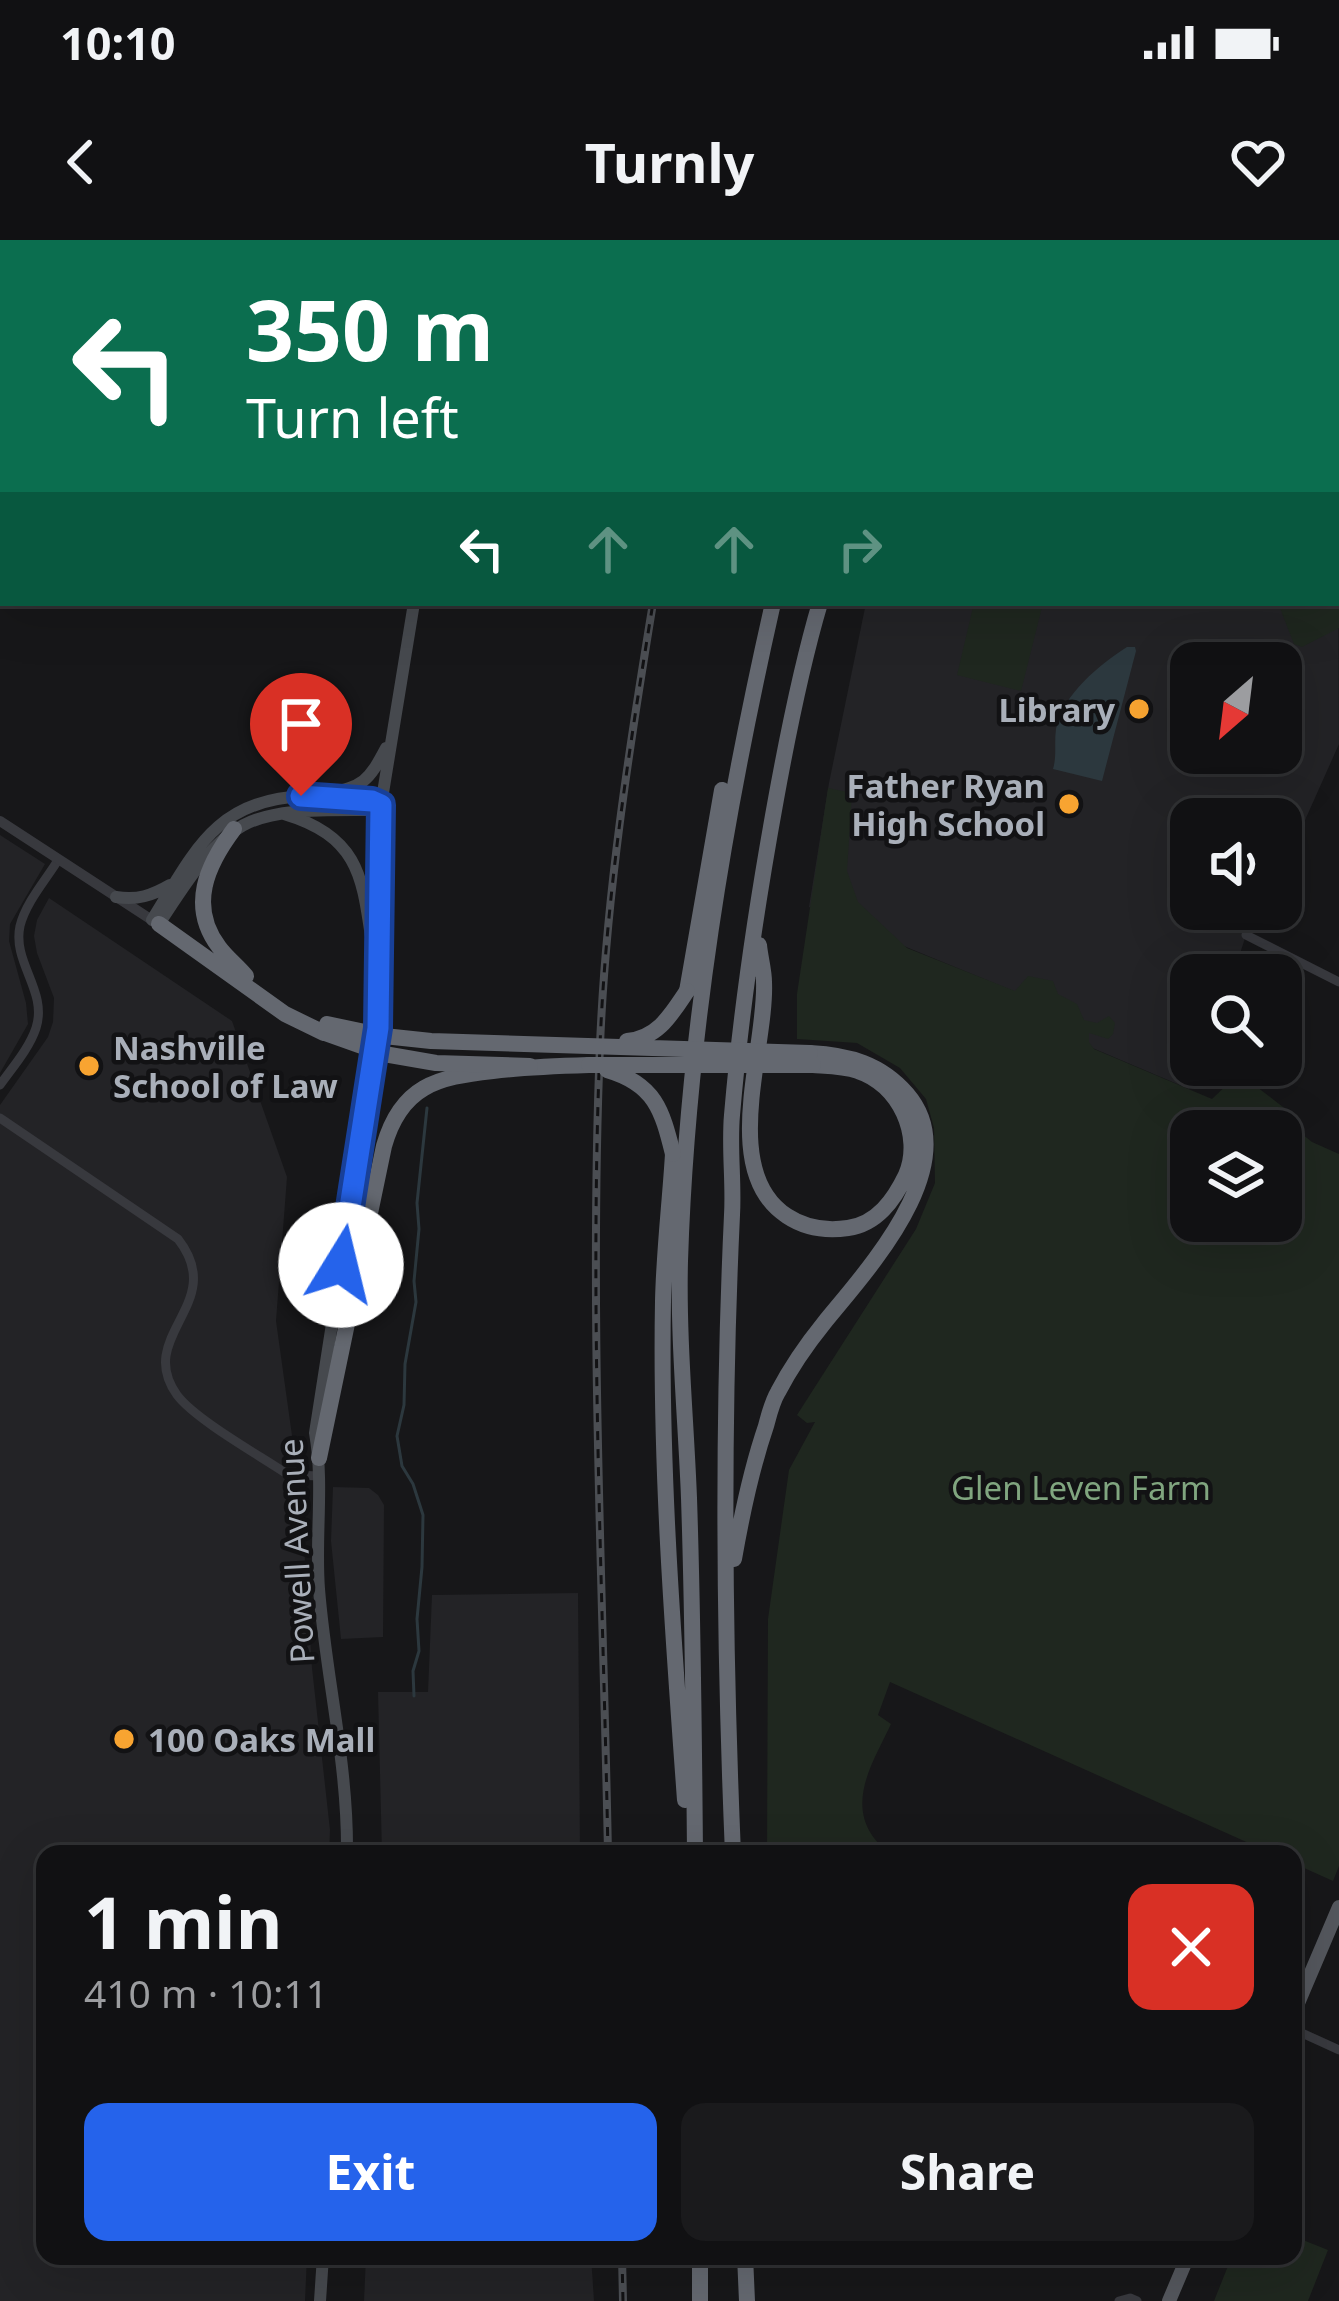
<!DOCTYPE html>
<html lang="en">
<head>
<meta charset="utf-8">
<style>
  :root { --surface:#111113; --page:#1a1a1c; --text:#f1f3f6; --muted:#9c9da0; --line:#303133; --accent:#2563eb }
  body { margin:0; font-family:"Noto Sans",sans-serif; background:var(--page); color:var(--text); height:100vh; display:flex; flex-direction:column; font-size:45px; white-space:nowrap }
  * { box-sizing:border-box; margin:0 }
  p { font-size:39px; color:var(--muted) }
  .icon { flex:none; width:66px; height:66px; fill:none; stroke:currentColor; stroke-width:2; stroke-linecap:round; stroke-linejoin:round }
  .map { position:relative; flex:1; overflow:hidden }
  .panel { position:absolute; left:36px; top:1605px; width:1266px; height:420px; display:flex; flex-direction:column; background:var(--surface); border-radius:24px; box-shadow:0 12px 48px #0002,0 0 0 3px var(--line) }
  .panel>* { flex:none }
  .guide { position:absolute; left:0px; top:0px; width:1341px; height:366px; box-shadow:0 12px 48px #0002,0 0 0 3px var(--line); background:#0b6e4f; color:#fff; overflow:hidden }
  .needle { width:78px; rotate:208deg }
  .fabs { position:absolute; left:1170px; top:402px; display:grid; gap:24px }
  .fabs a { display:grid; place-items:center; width:132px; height:132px; border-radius:24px; background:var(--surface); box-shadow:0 12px 48px #0002,0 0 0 3px var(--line); font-size:60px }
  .pin { position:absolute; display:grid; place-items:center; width:102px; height:102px; color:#fff; margin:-123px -51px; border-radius:50% 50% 50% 0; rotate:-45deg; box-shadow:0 0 12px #0007 }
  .pin .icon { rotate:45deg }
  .me { position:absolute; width:132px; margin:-66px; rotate:9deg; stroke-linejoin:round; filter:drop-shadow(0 0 9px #0008) }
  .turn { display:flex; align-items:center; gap:42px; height:252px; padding:0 48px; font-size:54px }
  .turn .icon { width:156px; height:156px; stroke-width:2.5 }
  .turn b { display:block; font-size:84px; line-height:102px }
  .lanes { display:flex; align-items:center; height:114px; padding:0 48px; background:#0003; justify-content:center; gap:60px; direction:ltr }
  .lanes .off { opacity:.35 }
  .round { display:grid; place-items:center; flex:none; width:126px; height:126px; border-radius:24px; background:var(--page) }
  .overview { display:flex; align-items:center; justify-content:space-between; height:204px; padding:0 48px }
  h1 { font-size:72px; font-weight:700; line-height:90px }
  .primary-button { display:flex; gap:24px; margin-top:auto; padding:24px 48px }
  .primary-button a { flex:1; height:138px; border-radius:24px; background:var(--accent); color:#fff; font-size:48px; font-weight:700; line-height:138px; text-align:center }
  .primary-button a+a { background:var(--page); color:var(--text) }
  .status { display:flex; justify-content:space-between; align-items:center; height:84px; padding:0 60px; background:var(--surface); direction:ltr }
  .status svg { height:33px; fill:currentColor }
  header { display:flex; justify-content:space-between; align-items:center; height:156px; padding:0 48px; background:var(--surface); font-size:54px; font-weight:700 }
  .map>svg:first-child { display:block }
  .built { fill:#232326; fill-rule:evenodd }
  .green { fill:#1f271f; fill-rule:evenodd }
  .water { fill:#2c383e }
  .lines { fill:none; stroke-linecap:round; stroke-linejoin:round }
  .stream { stroke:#2c383e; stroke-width:3 }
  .minor { stroke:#38393e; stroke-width:9 }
  .tertiary { stroke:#38393e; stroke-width:10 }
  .secondary { stroke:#46494e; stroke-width:12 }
  .primary { stroke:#54575d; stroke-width:14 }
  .motorway { stroke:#646870; stroke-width:16 }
  .rail-casing { stroke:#4b4e53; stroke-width:8 }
  .rail { stroke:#121214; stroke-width:3; stroke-dasharray:9; stroke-linecap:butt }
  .motorway-bridge { stroke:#646870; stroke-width:16 }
  .route-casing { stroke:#184099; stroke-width:30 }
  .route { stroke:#2563eb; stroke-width:21 }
  .poi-dot { fill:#f8a431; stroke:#121214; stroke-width:4.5 }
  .labels { text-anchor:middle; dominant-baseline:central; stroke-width:9; stroke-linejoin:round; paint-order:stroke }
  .poi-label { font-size:33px; font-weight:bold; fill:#a9afb9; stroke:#121214; text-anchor:end }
  .park-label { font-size:33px; fill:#80a57f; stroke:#121214 }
  .street-label { font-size:33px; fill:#a9afb9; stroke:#121214 }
</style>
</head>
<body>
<div class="status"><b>10:10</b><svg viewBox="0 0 49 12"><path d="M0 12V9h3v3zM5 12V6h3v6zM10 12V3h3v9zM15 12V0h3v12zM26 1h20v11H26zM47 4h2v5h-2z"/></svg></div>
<header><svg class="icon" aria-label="back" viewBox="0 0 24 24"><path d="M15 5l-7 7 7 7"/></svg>Turnly<svg class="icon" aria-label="heart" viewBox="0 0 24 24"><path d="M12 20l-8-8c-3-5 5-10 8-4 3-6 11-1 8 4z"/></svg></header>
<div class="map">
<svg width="1339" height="2061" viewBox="0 0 1339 2061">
  <rect width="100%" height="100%" fill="#171719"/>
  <path class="built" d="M1338 284 1339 504 1281 634V579H1191V669H1266L1258 686 1246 695 1233 735H1191V825H1198L1189 849 1083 804 1064 772 809 667 829 543 866 363H1338ZM1191 423H1281V513H1191Z
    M0 595 45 624 10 684 9 701 26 763 28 784 0 833Z
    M49 658 232 781 287 937 276 1081 301 1260 312 1428 330 1590 329 1614H45V2016H307L305 2061H0V865L48 797 53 782 54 758 37 713 34 696 37 680Z
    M333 1247 369 1248 378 1255 384 1265 383 1397 341 1399 331 1301Z
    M578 1353 580 1614H382L378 1452H428L432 1355Z
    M366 2016H591L594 2061H364Z"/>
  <path class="green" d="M1339 312V388L1302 407 1294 404 1278 363H1338Z
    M974 363H1043L1021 451 957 435Z
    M828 548 852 553 847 631 858 662 907 708 1015 751 1028 736 1053 741 1058 754 1077 764 1084 780 1097 783 1109 776 1115 783 1113 794 1108 799 1089 793V802L1094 809 1212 859 1234 838 1244 837 1283 867 1297 890 1312 902 1339 914V1626L1333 1641 1293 1623V1614H1273L890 1442 878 1475 891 1484C876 1517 849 1556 870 1592 874 1599 882 1607 888 1614H767L768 1379 789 1230 815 1182 807 1183 797 1175 916 989 935 943 934 888 926 859 900 828 857 803 797 799V754ZM1191 891H1281V981H1191Z
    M1293 1996 1328 2010 1308 2061H1214L1232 2016H1293Z"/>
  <path class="water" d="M1127 407H1135L1136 411 1102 541 1053 529C1057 516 1054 503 1056 489 1063 454 1099 425 1127 407Z"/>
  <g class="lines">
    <path class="stream" d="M414 1456 413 1431 419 1411 417 1379 422 1327 423 1275 413 1244 402 1226 397 1196 404 1165 405 1124 416 1062 414 1041 419 989 417 963 427 868"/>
    <path class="minor" d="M1131 0 1133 3
      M828 3 829 0
      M1315 3 1317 0
      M1338 162 1339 163
      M1246 695 1339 742
      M0 845C12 828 29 809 36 788 48 751 12 723 20 686 26 662 46 640 58 620
      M0 878 178 999C229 1064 134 1095 177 1155 195 1179 257 1214 284 1232L293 1235 319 1236
      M1293 1789 1339 1810
      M1119 2061 1130 2058 1137 2061"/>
    <path class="tertiary" d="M28 3 30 0
      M0 45 3 41
      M0 581 158 684"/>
    <path class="secondary" d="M440 3V0
      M326 554C364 546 368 542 386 508
      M284 574C368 599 362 648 375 722
      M116 657C138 660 151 656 170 645
      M152 680C194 613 215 559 305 556 327 556 350 560 372 561L381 565
      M159 684C230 574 241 569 372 570L381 565
      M347 1614C348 1523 326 1438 319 1349 315 1297 324 1244 315 1193L378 788 381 565 414 363
      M320 2061 323 2016"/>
    <path class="primary" d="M1293 1775 1339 1667
      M1169 2061 1188 2016"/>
    <path class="motorway" d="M873 3 874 0
      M931 3 932 0
      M234 589C207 625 188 666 219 707 227 718 238 726 246 736
      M159 684 285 774 324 793
      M759 705C760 717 764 730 764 742 767 808 718 931 787 976 805 988 827 991 848 988 877 984 894 960 906 935 923 896 899 844 858 831 844 826 828 826 813 825
      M687 751 722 550
      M673 914C670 963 664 1012 663 1061 660 1227 673 1394 685 1560
      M319 1218 384 906C401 846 437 837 493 831 525 827 557 826 589 825
      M734 1319C742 1273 751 1230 766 1186 769 1175 772 1162 778 1152 790 1129 807 1104 824 1083 866 1031 967 924 907 854 881 824 849 815 810 813
      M695 1614C694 1495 693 1377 689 1258 686 1180 678 1100 680 1021 687 799 724 579 773 363
      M733 1614C724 1401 722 1188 732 975 734 942 729 908 732 875 741 769 757 663 776 559 788 493 801 427 820 363
      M700 2016V2061
      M745 2016 747 2061"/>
    <g class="rail-casing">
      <path id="rail" d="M717 3 718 0
        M608 1614C603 1345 589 1074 600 805 606 657 629 509 653 363
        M622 2016 623 2061"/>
    </g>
    <use href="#rail" class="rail"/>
    <path class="motorway-bridge" d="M327 784 384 796 431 801 810 813
      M325 793 384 814 436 823 530 826
      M627 801C658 798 671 775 687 751
      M589 825H813
      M607 830C655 844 662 870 673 914"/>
  </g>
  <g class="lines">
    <g class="route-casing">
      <path id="route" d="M301 556 372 561 381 565 378 788 341 1025"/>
    </g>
    <use href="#route" class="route"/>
  </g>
  <g class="poi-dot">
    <circle cx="1139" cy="469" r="12"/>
    <circle cx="1069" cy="564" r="12"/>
    <circle cx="89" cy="826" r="12"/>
    <circle cx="124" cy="1499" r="12"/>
  </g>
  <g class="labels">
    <g class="poi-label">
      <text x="1115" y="469">Library</text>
      <text x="1045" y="545">Father Ryan<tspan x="1045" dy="38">High School</tspan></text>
      <text x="113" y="807" text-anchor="start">Nashville<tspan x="113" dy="38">School of Law</tspan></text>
      <text x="148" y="1499" text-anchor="start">100 Oaks Mall</text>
    </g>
    <g class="park-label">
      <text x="1081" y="1247">Glen Leven Farm</text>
    </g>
    <g class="street-label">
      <text transform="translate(296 1311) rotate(-93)">Powell Avenue</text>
    </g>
  </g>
</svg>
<div class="fabs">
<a><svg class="needle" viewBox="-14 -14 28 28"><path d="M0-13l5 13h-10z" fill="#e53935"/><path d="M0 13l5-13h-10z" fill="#9c9da0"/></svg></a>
<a><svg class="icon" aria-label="sound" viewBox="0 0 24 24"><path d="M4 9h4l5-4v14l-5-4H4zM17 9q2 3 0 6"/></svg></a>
<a><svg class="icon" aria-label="search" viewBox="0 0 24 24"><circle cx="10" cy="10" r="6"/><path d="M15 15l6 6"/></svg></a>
<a><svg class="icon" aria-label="layers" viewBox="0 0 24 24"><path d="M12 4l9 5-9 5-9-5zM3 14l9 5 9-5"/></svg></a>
</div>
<div class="pin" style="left:301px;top:556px;background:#d93025"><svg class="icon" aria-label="arrive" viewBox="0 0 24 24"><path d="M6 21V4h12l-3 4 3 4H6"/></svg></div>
<svg class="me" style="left:341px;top:1025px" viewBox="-20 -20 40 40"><circle r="19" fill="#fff"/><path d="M0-13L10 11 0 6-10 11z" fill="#2563eb"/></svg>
<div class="guide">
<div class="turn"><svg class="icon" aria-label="left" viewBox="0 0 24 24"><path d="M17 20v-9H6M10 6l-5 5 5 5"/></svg><div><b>350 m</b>Turn left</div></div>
<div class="lanes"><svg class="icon" aria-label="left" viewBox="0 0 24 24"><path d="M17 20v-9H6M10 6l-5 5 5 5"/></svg><svg class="icon off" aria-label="ahead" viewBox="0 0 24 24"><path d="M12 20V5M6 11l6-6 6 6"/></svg><svg class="icon off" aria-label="ahead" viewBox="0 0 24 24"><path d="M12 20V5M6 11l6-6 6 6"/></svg><svg class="icon off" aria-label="right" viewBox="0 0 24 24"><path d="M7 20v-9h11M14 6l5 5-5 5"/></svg></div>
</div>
<section class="panel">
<div class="overview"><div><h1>1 min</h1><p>410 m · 10:11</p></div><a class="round" style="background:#d93025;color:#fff"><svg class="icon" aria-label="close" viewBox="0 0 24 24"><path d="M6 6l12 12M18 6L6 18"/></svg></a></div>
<div class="primary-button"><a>Exit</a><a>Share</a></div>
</section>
</div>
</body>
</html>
